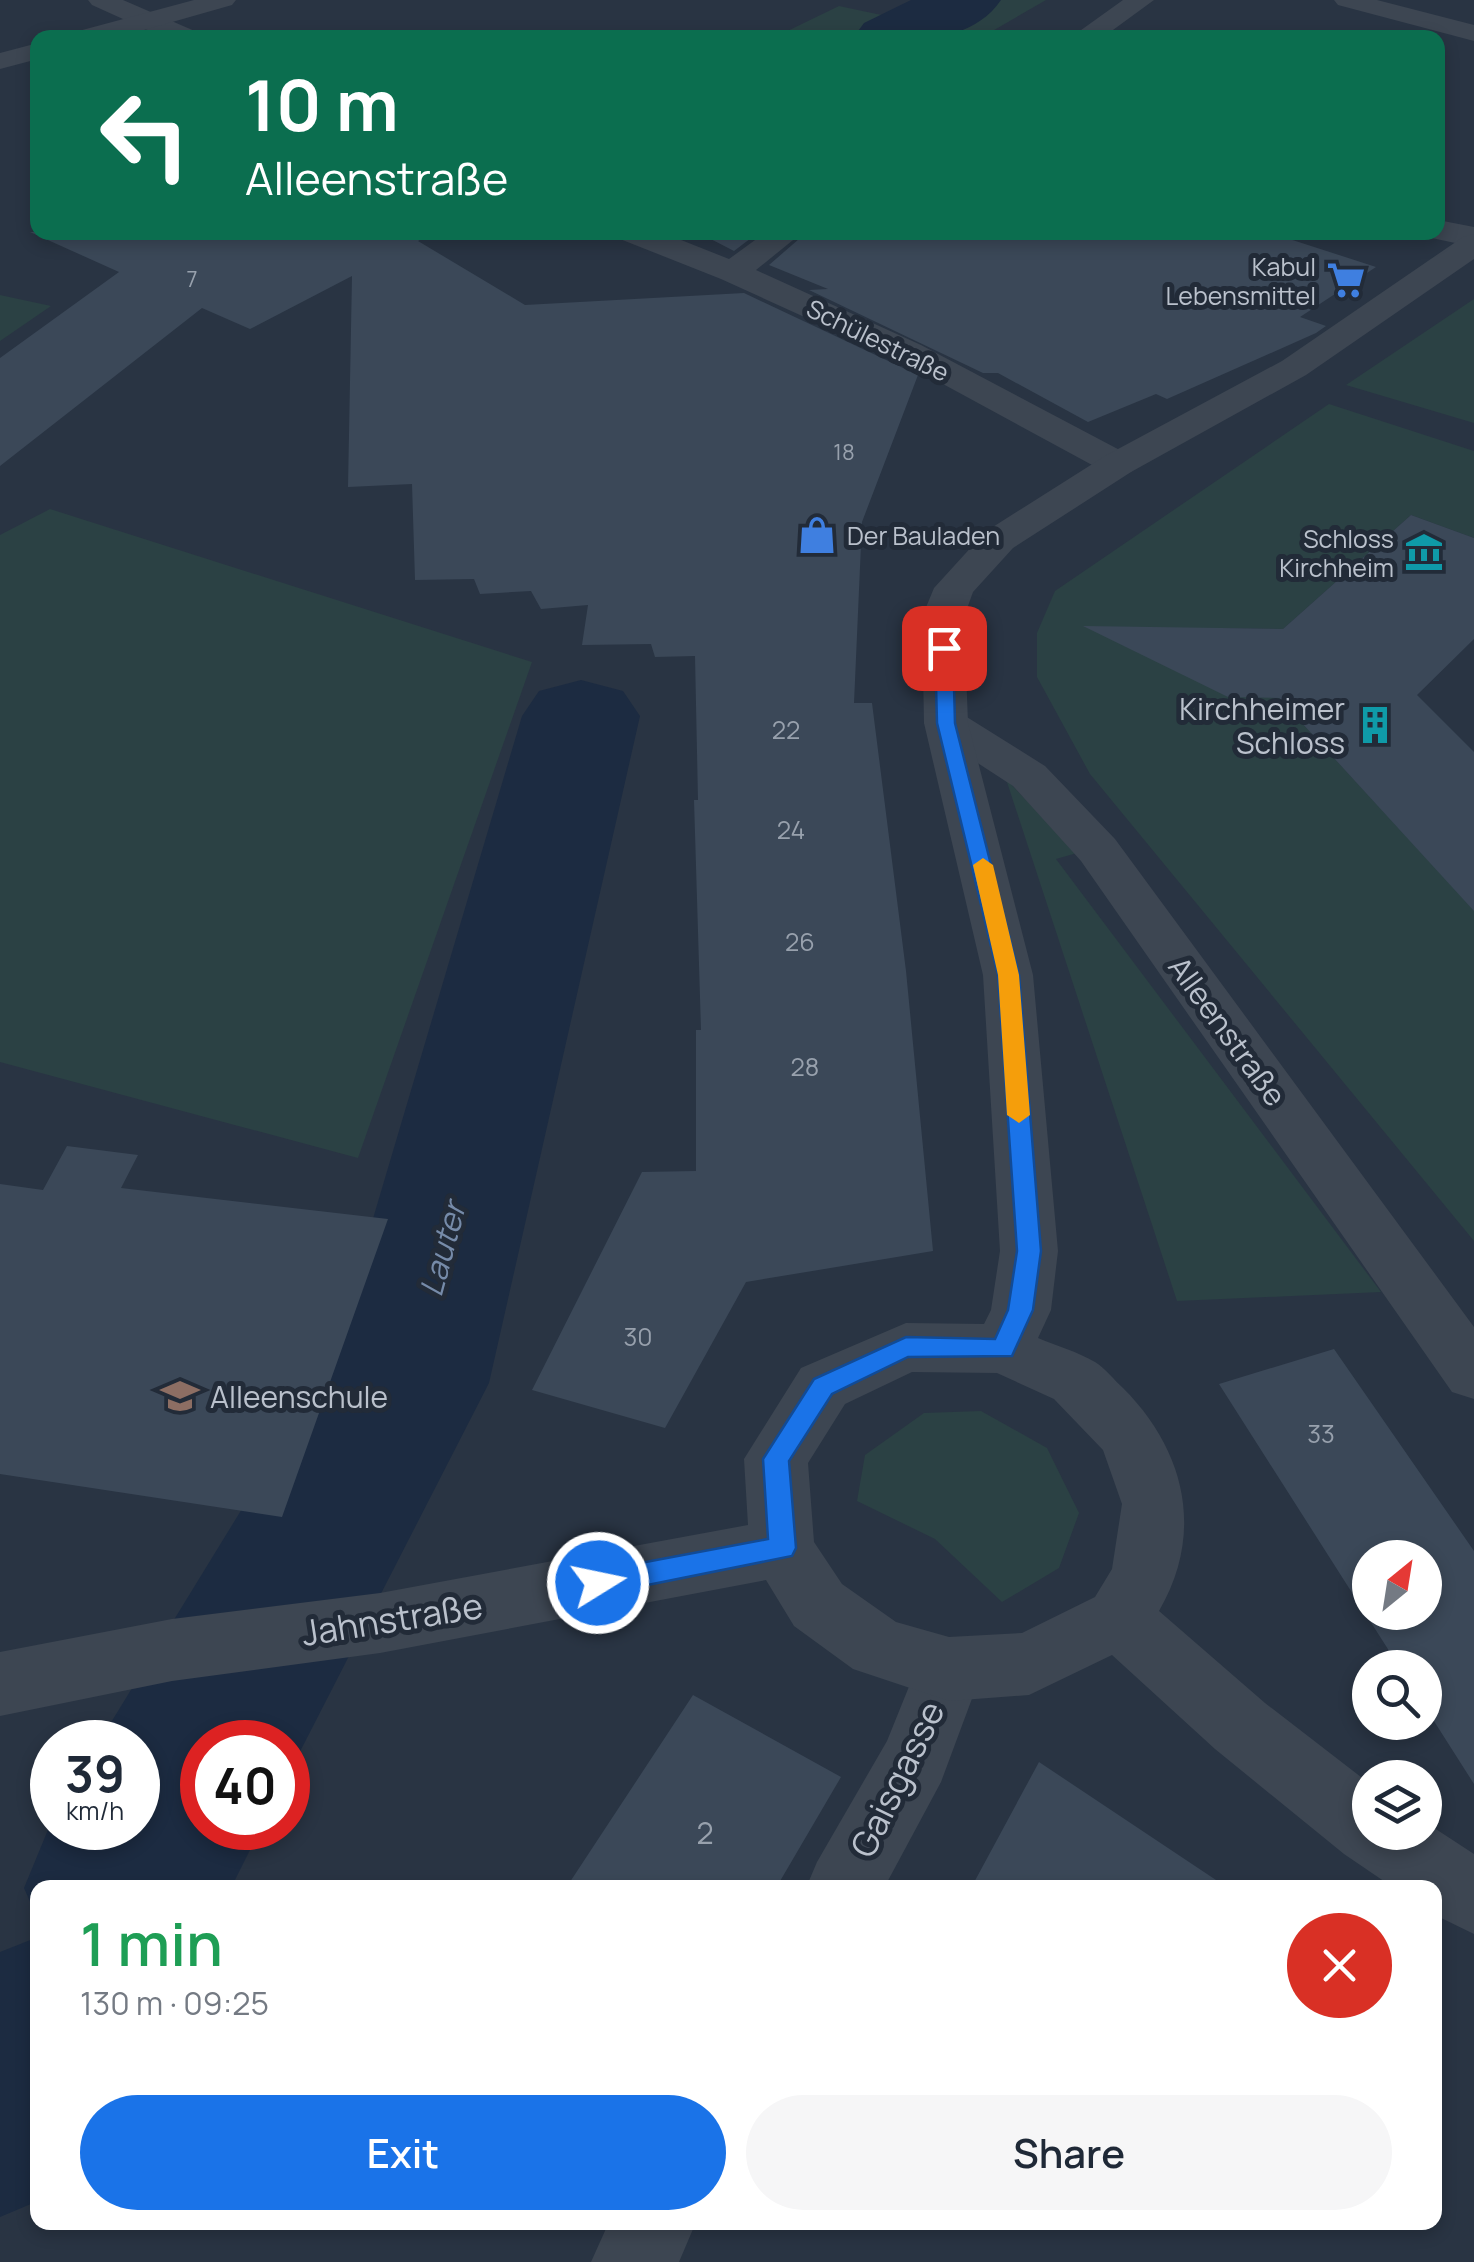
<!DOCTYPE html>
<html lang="en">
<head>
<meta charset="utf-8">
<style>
  :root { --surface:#fff; --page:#f6f6f7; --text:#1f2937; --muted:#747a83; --accent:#1a73e8 }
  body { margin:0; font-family:Manrope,sans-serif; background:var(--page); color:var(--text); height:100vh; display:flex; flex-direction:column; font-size:38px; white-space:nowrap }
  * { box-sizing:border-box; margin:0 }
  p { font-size:32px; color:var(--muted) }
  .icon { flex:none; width:55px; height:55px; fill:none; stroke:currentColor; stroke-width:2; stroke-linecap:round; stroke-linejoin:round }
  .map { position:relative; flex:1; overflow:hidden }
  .panel { position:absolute; left:30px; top:1880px; width:1412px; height:350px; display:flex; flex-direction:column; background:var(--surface); border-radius:20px; box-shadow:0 5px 15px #0003 }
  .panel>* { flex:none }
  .banner { position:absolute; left:30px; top:30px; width:1415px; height:210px; border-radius:20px; box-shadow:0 5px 15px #0003; background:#0b6e4f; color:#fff; overflow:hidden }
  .needle { width:65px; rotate:30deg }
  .buttons { position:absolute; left:1352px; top:1540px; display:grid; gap:20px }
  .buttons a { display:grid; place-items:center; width:90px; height:90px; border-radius:50%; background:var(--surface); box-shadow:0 5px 15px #0003; font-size:50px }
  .speed { position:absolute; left:30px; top:1720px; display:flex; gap:20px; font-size:50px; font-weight:700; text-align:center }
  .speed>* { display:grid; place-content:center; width:130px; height:130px; border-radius:50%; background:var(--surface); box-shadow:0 5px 15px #0003; line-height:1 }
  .speed small { font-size:25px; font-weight:400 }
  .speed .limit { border:15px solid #d22; background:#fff; color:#111 }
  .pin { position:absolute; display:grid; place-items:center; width:85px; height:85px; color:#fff; margin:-42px; border-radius:20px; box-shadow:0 5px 15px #0006 }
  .me { position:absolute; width:110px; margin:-55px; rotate:80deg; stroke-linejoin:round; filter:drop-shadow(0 0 8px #0008) }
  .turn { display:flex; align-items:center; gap:35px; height:210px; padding:0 50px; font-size:45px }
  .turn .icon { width:130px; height:130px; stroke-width:2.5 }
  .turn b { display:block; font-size:70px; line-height:85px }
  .round { display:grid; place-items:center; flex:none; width:105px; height:105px; border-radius:52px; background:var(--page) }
  .summary { display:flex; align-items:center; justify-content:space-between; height:170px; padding:0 50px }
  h1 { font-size:60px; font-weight:600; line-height:75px; color:#1e9e55 }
  .button { display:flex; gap:20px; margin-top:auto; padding:20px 50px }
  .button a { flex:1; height:115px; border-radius:60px; background:var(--accent); color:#fff; font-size:40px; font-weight:600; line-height:115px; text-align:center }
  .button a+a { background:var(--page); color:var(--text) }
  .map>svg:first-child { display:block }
  .green { fill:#2b4144 }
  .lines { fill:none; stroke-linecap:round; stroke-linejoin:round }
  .river { fill:#1c2b41; fill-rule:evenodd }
  .building { fill:#3b4858; fill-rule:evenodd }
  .pedestrian { fill:#3d4652; fill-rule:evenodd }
  .minor { fill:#3d4652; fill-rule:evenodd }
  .tertiary { fill:#3d4652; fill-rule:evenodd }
  .route { fill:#1a73e8; stroke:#114b97; stroke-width:2.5 }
  .slow { fill:#f59e0b }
  .labels { text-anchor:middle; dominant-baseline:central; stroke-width:10; stroke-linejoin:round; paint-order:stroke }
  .far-number-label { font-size:22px; fill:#98a1ad }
  .far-poi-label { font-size:25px; fill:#bac1cc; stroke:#222b38; text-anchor:end }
  .far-street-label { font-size:25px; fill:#bac1cc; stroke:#222b38 }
  .number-label { font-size:25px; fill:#98a1ad }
  .poi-label { font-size:30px; fill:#bac1cc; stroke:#222b38; text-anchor:end }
  .street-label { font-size:30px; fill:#bac1cc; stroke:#222b38 }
  .near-number-label { font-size:30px; fill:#98a1ad }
  .water-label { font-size:32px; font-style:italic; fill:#768ba9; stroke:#222b38 }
  .near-street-label { font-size:35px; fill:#bac1cc; stroke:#222b38 }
</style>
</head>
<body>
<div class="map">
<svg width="1474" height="2262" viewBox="0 0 1474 2262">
  <rect width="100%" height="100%" fill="#293443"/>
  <path class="green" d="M964 0H1046L989 33 1005 37H775L839 6 924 24Z
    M0 295 51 306 0 341Z
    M1474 299V423L1346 385Z
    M1329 404 1474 451V538L1411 515 1283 629 1210 628 1185 640 1279 698 1474 910V1241L1090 774 1037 677V633L1055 591Z
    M50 509 532 662 358 1158 0 1062V535Z
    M1006 779 1077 853 1056 859 1381 1292 1177 1301Z
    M981 1411 1047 1448 1079 1513 1059 1568 1002 1602 935 1539 857 1501 865 1455 924 1413Z"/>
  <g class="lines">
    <path class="river" d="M911 0H1001C968 48 904 38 853 38L864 23Z
      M581 680 623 691 640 716 489 1383 288 1775V1742H202V1828H261L231 1888H38V1920L24 1888 52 1820V1828H138V1742H99L329 1367 522 716 539 691Z
      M38 1937V2201L0 2217V1952Z"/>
  </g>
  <path class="building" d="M30 232H434L418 241 525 305 744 293 918 375 862 522 854 703H872L906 971 933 1251 746 1282 665 1428 532 1390 642 1172 696 1171V1030H701L694 800H698L695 656 655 657 651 644 582 645 588 605 541 609 531 591 480 594 474 579 415 580 412 484 348 487 352 276 250 329 202 308 0 466V358L119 272Z
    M697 232H759L734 251Z
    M807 232H1268L1376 267 1300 317 1326 326 1316 333 1167 399 1156 394 1088 422 998 373H983L809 290 828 289 769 265Z
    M1411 515 1474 538V639L1417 695 1474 752V911L1279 698 1228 697 1083 626 1283 629Z
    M67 1146 138 1155 121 1188 388 1219 282 1517 0 1474V1184L43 1190Z
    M1334 1349 1474 1551V1784L1425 1707V1668H1400L1219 1384ZM1370 1558H1425V1612H1370Z
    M693 1695 841 1777 776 1888H566Z
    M1039 1762 1228 1888H971Z"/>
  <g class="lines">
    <path class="pedestrian" d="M1334 0H1377L1474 25V41L1338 5Z"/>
    <path class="minor" d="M88 0H123L197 32 201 38H165L92 5Z
      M1123 0H1154L1102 38H1070Z
      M1438 220 1474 227V247L1427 237 1424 232H1438Z
      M615 232H661L729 259 766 232H803L756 270 921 345 1131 456 1137 464 1131 472 1118 475 1105 472 897 359 721 279 620 239Z
      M946 710 962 714 1045 766 1115 839 1474 1327V1399L1452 1392 1081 861 1013 786 930 732 924 723 930 714Z
      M949 1637 973 1647 983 1669 941 1782 884 1888H806L817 1862 887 1741 925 1647Z
      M609 2222H696L679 2262H591Z"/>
    <path class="tertiary" d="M194 0H236L232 5 116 38H71L75 32Z
      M38 43V59L0 69V53Z
      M1474 234V259L1306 375 1131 472 1013 548 973 592 964 617 968 723 1033 975 1058 1251 1051 1310 1038 1338C1057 1346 1078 1352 1095 1362 1105 1368 1114 1380 1123 1388 1185 1450 1205 1532 1159 1611L1265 1703 1370 1784V1832H1425V1822L1474 1854V1934L1435 1915V1888H1394L1344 1854 1215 1749 1112 1655 1029 1695 949 1701 853 1669 794 1626 766 1580 380 1653 172 1681 0 1716V1652L172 1619 380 1593 748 1525 744 1459 801 1368 906 1323 984 1324 991 1310 1000 1251 983 975 924 723 922 617 934 588 985 532 1105 456 1282 361 1463 237ZM912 1372 997 1373 1054 1399 1103 1450 1122 1504 1112 1569 1095 1597 1022 1633 949 1637 896 1622 842 1584 814 1542 808 1463 845 1404Z"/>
  </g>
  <path class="route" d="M944 642 953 648 955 723 1019 975 1041 1251 1033 1310 1012 1356 908 1357 832 1394 789 1461 796 1548 792 1556 598 1595 588 1592 584 1583 588 1575 598 1571 768 1539 763 1459 814 1379 906 1337 995 1339 1008 1310 1017 1251 998 975 937 723 935 648Z"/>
  <path class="slow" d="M983 858 993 865 1019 975 1030 1115 1019 1123 1007 1115 998 975 973 865Z"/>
  <defs>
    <g id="supermarket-bare" transform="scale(3)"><path d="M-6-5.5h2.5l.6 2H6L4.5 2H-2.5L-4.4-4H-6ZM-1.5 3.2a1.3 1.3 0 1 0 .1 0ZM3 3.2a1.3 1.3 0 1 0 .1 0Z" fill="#3f7fe0" stroke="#222b38" stroke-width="2.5" paint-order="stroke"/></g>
    <g id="shop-bare" transform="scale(3)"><path d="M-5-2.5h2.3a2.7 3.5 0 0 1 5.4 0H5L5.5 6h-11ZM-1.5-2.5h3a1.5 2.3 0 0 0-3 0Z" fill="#3f7fe0" stroke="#222b38" stroke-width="2.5" paint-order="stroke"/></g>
    <g id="museum-bare" transform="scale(3)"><path d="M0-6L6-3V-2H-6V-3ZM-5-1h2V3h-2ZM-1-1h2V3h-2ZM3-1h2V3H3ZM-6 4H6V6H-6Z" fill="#0f9aa8" stroke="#222b38" stroke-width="2.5" paint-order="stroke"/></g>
    <g id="building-bare" transform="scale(3)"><path d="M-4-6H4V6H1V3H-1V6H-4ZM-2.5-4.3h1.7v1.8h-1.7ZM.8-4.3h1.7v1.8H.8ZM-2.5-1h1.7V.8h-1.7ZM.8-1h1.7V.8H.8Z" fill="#0f9aa8" stroke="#222b38" stroke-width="2.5" paint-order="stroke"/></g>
    <g id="school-bare" transform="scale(3)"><path d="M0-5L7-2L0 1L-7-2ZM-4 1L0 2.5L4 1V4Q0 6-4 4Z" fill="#8d6e63" stroke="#222b38" stroke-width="2.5" paint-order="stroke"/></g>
  </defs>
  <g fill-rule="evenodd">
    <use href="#supermarket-bare" x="1346" y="280"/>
    <use href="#shop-bare" x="817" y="535"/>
    <use href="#museum-bare" x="1424" y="552"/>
    <use href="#building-bare" x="1375" y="725"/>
    <use href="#school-bare" x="180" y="1396"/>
  </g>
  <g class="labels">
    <g class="far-number-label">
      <text x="192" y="279">7</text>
      <text x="844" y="452">18</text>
    </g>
    <g class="far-poi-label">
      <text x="1316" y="266">Kabul<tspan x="1316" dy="29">Lebensmittel</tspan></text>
      <text x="847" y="535" text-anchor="start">Der Bauladen</text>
      <text x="1394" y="538">Schloss<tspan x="1394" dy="29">Kirchheim</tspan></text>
    </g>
    <g class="far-street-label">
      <text transform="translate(878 340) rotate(26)">Schülestraße</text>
    </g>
    <g class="number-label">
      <text x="786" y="729">22</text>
      <text x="791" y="829">24</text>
      <text x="800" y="941">26</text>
      <text x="805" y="1066">28</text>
      <text x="638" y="1336">30</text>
      <text x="1321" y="1433">33</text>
    </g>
    <g class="poi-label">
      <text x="1345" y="708">Kirchheimer<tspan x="1345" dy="34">Schloss</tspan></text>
      <text x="210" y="1396" text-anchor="start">Alleenschule</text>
    </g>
    <g class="street-label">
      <text transform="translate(1228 1031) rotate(54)">Alleenstraße</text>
    </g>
    <g class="near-number-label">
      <text x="705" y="1832">2</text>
    </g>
    <g class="water-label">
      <text transform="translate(442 1249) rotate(-75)">Lauter</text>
    </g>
    <g class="near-street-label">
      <text transform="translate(392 1619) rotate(-9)">Jahnstraße</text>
      <text transform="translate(897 1779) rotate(-64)">Gaisgasse</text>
    </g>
  </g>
</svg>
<div class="buttons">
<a><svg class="needle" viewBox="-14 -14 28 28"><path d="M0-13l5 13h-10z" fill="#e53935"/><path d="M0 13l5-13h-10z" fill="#747a83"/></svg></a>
<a><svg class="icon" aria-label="search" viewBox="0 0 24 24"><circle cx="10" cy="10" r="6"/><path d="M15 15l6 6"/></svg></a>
<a><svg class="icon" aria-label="layers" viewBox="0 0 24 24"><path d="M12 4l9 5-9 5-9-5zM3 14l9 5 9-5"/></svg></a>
</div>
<div class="speed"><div>39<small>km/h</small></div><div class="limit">40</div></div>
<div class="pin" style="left:944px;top:648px;background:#d93025"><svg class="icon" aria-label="arrive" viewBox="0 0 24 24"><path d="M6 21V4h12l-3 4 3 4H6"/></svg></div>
<svg class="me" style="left:598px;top:1583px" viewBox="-20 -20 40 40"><circle r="17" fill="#1a73e8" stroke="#fff" stroke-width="3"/><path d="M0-11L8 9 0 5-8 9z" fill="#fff"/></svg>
<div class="banner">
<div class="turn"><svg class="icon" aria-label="left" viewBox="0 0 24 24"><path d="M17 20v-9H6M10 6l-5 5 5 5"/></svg><div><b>10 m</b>Alleenstraße</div></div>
</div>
<section class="panel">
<div class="summary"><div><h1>1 min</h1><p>130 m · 09:25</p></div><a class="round" style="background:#d93025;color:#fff"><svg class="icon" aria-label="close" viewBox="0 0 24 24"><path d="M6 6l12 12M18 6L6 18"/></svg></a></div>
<div class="button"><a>Exit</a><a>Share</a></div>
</section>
</div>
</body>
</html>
